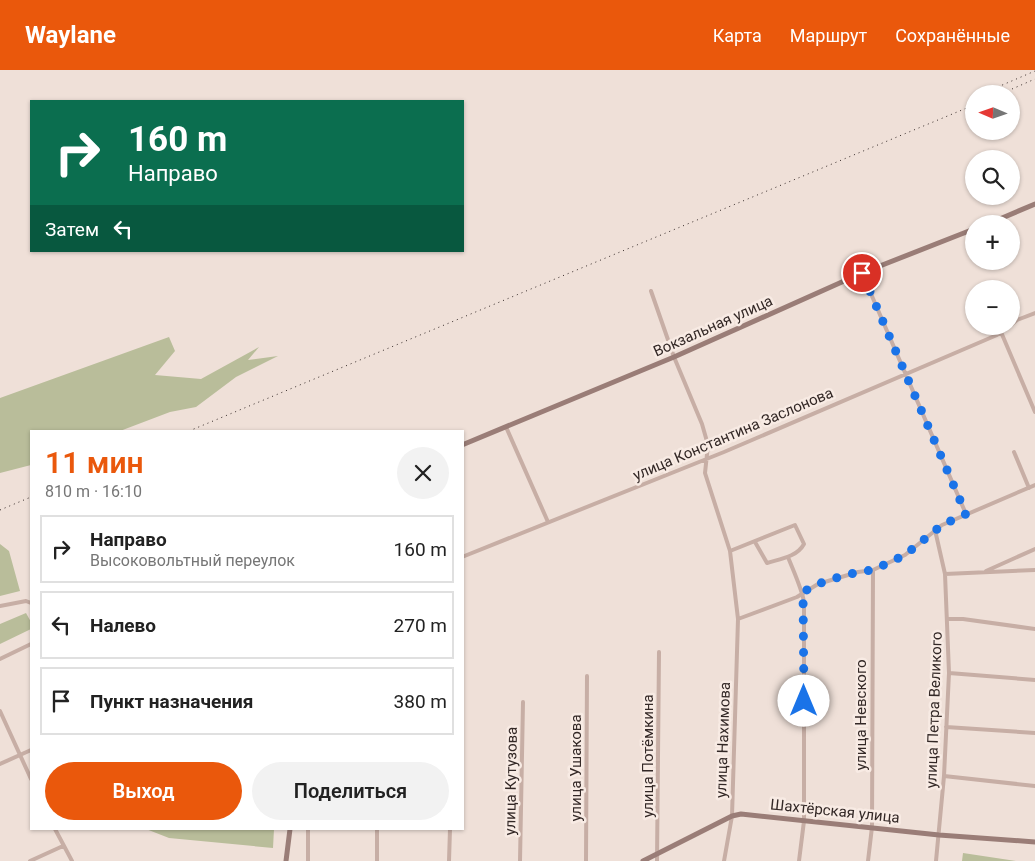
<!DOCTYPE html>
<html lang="ru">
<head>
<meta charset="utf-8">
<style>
  :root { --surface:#fff; --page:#f2f2f2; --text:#222; --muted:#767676; --line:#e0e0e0; --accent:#ea580c }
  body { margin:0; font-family:Roboto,sans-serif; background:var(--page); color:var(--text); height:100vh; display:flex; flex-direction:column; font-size:19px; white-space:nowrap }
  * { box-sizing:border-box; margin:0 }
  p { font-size:16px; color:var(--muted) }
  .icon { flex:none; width:28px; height:28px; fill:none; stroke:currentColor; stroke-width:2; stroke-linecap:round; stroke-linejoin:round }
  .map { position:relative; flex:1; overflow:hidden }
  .panel { position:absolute; left:30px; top:360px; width:434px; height:400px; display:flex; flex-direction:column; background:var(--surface); border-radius:0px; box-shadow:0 1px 4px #0004 }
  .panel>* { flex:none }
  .top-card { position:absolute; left:30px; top:30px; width:434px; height:152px; border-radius:0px; box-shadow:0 1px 4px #0004; background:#0b6e4f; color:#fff; overflow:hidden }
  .needle { width:32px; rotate:272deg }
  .controls { position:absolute; left:965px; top:15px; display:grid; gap:10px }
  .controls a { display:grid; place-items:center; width:55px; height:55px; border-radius:50%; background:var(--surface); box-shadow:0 1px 4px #0004; font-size:25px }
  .pin { position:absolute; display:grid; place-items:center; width:42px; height:42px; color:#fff; margin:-21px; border:2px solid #fff; border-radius:50%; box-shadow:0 1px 5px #0007 }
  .me { position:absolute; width:55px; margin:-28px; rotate:0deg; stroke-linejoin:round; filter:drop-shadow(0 0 4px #0008) }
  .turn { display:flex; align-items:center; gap:18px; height:105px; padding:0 15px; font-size:22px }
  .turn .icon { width:65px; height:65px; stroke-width:2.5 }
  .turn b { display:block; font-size:35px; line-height:42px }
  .then { display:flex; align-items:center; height:48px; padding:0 15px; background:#0003; gap:10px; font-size:19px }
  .round { display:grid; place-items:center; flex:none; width:52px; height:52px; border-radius:26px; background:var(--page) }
  .head { display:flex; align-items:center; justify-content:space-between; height:85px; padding:0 15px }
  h1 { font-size:30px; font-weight:600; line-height:38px; color:var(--accent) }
  .cta { display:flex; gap:10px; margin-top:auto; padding:10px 15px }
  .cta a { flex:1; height:58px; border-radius:30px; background:var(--accent); color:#fff; font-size:20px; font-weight:600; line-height:58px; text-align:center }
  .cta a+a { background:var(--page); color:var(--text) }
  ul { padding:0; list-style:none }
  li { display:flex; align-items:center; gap:15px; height:68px; margin:0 10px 8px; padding:0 5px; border:2px solid var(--line); border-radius:0px }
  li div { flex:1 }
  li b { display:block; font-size:19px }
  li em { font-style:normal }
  header { display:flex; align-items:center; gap:30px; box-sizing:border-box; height:70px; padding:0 25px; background:var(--accent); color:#fff }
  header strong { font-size:24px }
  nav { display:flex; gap:28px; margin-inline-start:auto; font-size:18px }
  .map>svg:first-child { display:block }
  .green { fill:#b9bd9a }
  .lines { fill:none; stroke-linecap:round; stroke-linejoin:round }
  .street { stroke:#c7aea5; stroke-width:4 }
  .secondary { stroke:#9a7d77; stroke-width:5 }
  .rail { stroke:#332826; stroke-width:1; stroke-dasharray:1 4; stroke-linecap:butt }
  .route { stroke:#1a73e8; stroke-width:9; stroke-dasharray:0 16.2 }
  .labels { text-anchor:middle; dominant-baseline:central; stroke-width:5; stroke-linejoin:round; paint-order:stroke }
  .street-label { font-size:15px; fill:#332826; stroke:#f8ebe4 }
</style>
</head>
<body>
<header>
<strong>Waylane</strong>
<nav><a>Карта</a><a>Маршрут</a><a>Сохранённые</a></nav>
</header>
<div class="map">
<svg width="1035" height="791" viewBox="0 0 1035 791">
  <rect width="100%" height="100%" fill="#efe0d8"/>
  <path class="green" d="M169 267 175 281 155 305 201 309 259 277 248 290 278 286 236 307 196 337 170 342 120 361H31V395L0 403V328Z
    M0 474 9 481 20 521 0 526Z
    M26 543 31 552V559L0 574V554Z
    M146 759H274L273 778 169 768Z
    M963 783 1016 791H962Z"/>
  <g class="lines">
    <path class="street" d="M862 203 966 444
      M651 221 674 287 702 354 708 375 705 403 730 481 738 549 732 746 724 791
      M1011 255 1017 250 1035 243
      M1001 262 1035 342
      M506 357 548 452
      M1014 382 1029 418
      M935 460 945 504 949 603 944 706 936 791
      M730 481 795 455 804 474C797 487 780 489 767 493L755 472
      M462 487 724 382 997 265 1009 256
      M788 487C793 500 802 519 804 532V751L799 791
      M986 501 1035 479
      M945 504 1035 500
      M0 536 26 531 31 533
      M738 549 797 527 818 514 858 502 873 500 905 485 942 455 1035 415
      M947 549H963L1035 559
      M0 589 31 574
      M949 603 1035 610
      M0 641 31 709
      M946 657 1035 663
      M0 694 31 680
      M944 706 1035 716
      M55 759 72 791
      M377 759V791
      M30 791 63 776
      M308 791V759
      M449 791 450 759
      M520 791 523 632
      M586 791 587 606
      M657 791 659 582
      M868 791 872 757 873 500"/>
    <path class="secondary" d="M988 154 1035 134
      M462 375 674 287 862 203 974 159
      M286 791 290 759
      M643 791 732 746 741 744 939 765 1035 772"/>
    <path class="rail" d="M993 19 1035 1
      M1012 19 1035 9
      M189 361 974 35
      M0 440 31 427"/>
  </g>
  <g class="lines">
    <path class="route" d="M804 631 803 522 818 514 839 507 858 502 873 500 905 485 942 455 966 444 862 203"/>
  </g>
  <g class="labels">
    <g class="street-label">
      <text transform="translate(713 256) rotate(-24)">Вокзальная улица</text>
      <text transform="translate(733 364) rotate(-23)">улица Константина Заслонова</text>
      <text transform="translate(934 640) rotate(-88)">улица Петра Великого</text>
      <text transform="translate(861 645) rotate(-90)">улица Невского</text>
      <text transform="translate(723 670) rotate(-88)">улица Нахимова</text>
      <text transform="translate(648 686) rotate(-90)">улица Потёмкина</text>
      <text transform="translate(576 698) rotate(-90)">улица Ушакова</text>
      <text transform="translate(511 711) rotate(-89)">улица Кутузова</text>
      <text transform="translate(835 741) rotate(6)">Шахтёрская улица</text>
    </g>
  </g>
</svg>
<div class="controls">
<a><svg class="needle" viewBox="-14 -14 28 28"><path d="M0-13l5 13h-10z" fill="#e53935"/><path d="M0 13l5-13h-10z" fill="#767676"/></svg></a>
<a><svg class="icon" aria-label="search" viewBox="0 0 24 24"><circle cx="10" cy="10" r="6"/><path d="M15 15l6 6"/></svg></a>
<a>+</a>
<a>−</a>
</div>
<div class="pin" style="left:862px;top:203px;background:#d93025"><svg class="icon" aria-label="arrive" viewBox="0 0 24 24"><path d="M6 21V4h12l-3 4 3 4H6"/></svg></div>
<svg class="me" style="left:804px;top:631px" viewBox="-20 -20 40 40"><circle r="19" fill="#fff"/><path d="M0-13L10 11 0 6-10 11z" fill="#1a73e8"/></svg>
<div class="top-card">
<div class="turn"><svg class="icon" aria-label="right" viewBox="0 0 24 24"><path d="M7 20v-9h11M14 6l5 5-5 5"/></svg><div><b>160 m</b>Направо</div></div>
<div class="then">Затем<svg class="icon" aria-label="left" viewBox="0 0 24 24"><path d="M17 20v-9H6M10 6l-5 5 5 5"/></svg></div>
</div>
<section class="panel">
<div class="head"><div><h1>11 мин</h1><p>810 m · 16:10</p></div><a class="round"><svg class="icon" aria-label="close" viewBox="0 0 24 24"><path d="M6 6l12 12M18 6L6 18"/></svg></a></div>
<ul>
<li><svg class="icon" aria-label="right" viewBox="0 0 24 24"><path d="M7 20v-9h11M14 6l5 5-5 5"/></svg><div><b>Направо</b><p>Высоковольтный переулок</p></div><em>160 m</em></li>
<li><svg class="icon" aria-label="left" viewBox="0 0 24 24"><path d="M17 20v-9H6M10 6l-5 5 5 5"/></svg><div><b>Налево</b></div><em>270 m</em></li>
<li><svg class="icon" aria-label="arrive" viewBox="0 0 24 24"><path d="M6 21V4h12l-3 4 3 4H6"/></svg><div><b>Пункт назначения</b></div><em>380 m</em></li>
</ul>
<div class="cta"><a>Выход</a><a>Поделиться</a></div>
</section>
</div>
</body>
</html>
